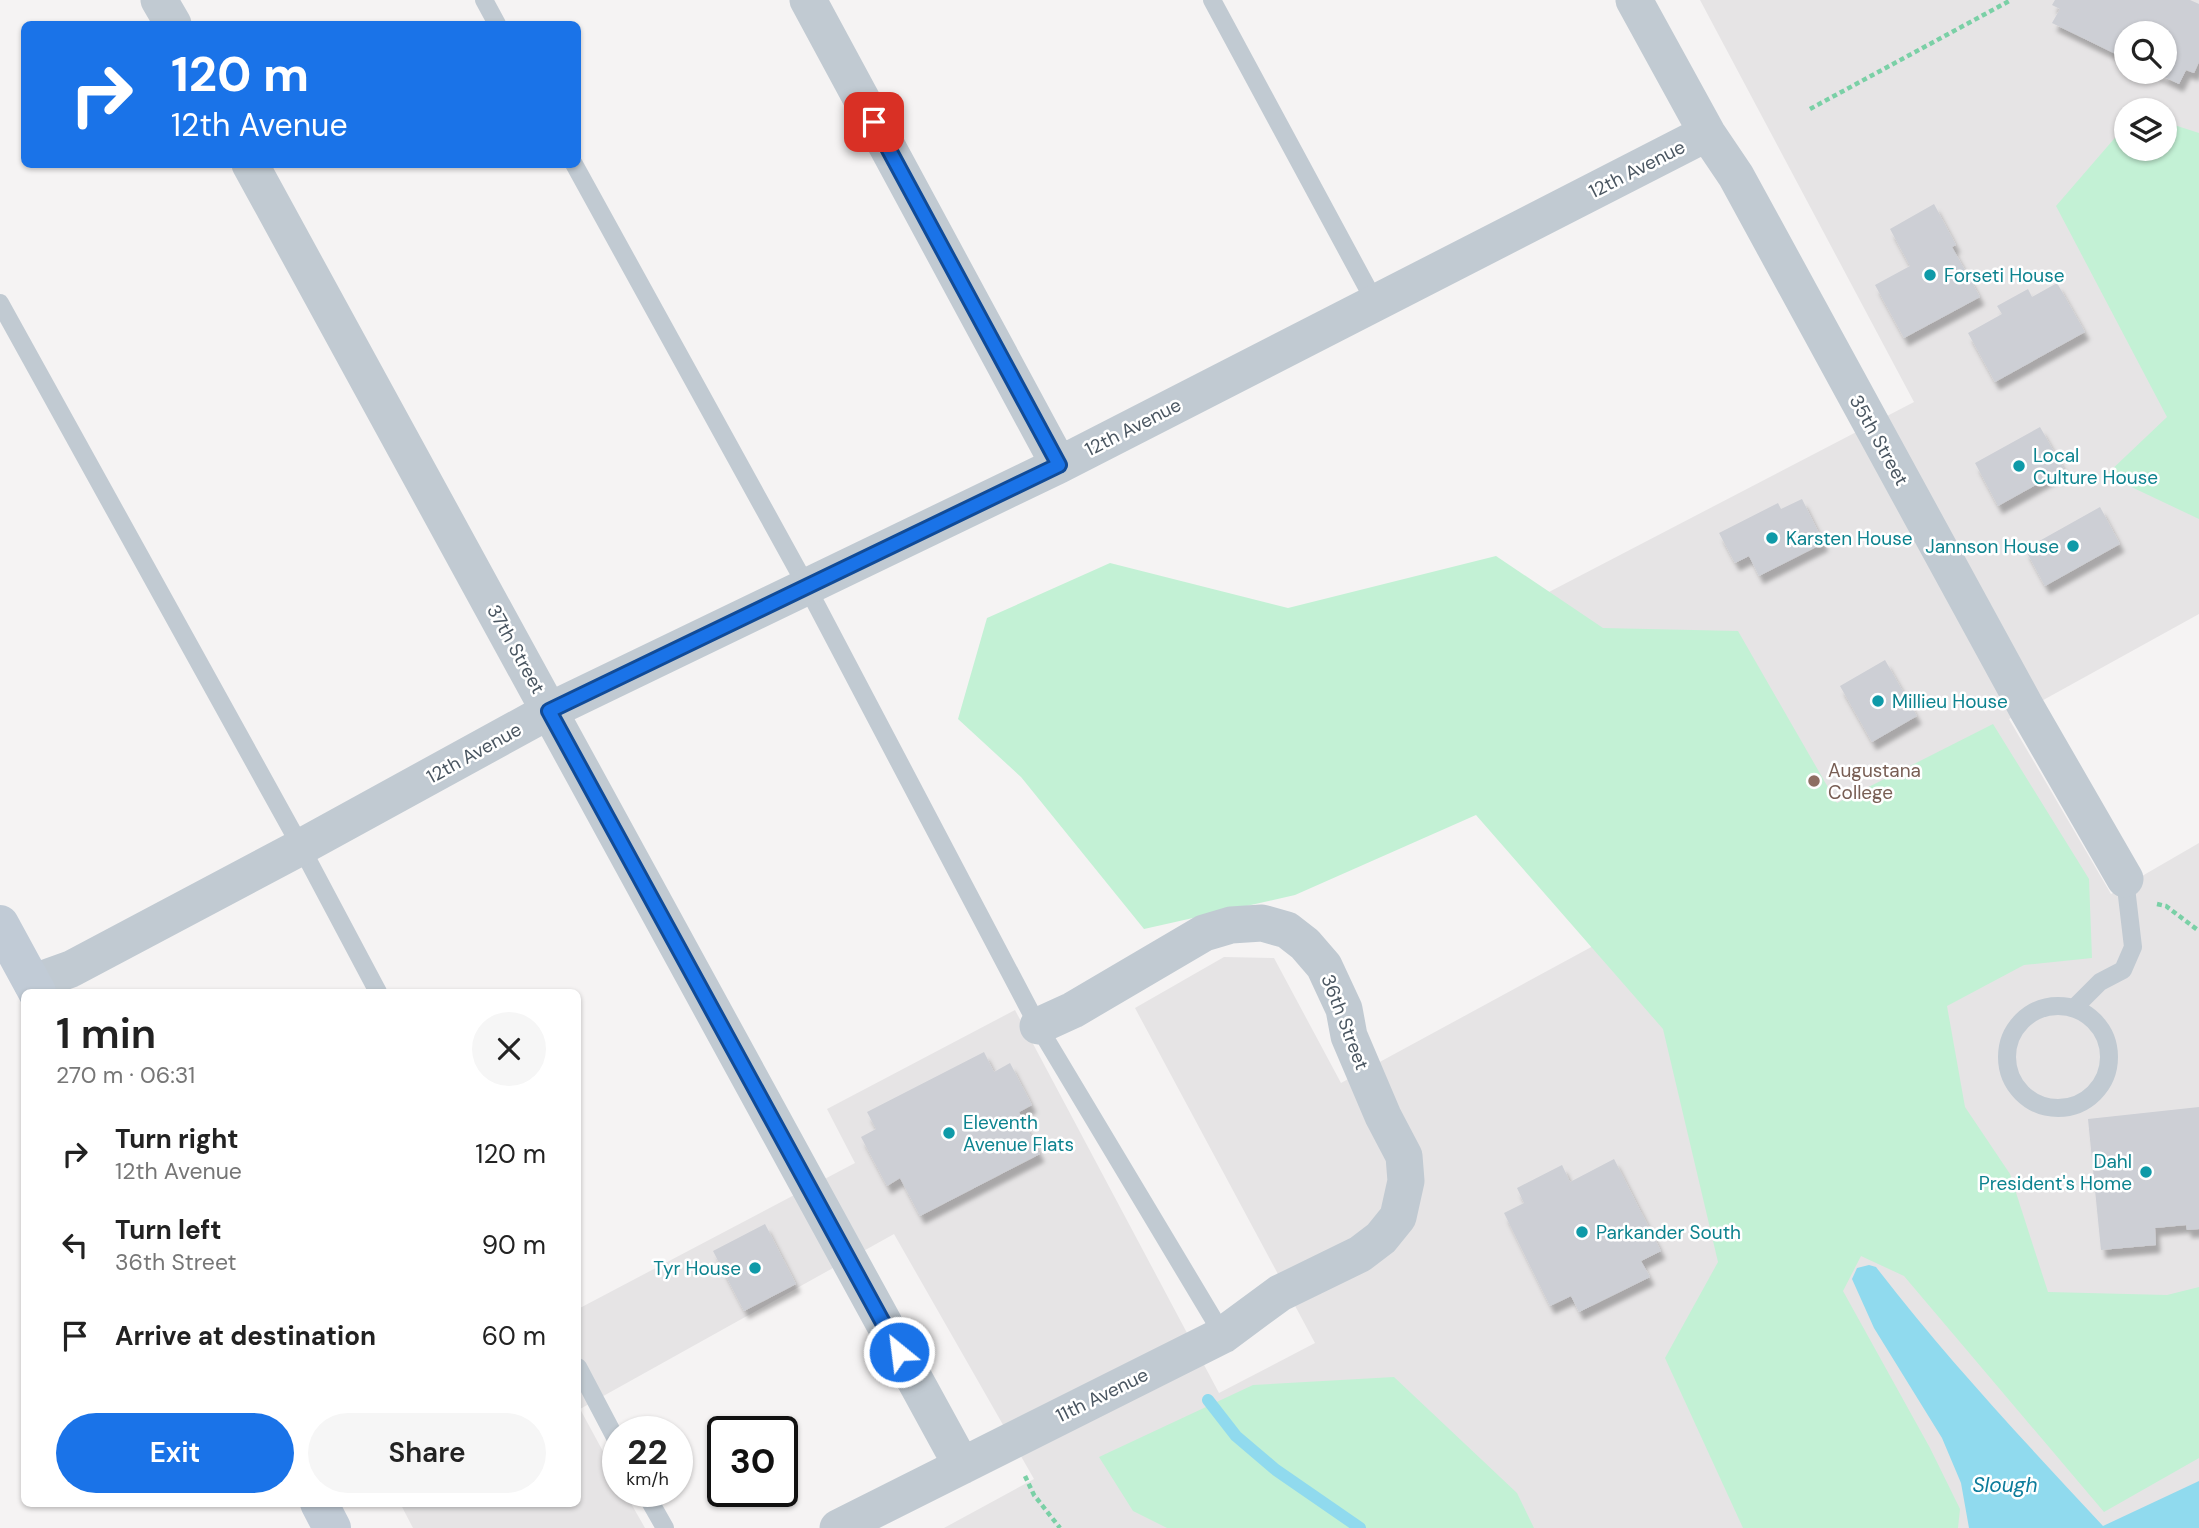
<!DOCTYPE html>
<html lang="en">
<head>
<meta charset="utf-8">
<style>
  :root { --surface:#fff; --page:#f6f6f6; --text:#222; --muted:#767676; --accent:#1a73e8 }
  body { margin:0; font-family:"DM Sans",sans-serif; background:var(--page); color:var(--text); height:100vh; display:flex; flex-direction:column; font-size:26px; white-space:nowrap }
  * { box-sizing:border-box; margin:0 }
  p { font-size:23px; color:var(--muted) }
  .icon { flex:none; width:38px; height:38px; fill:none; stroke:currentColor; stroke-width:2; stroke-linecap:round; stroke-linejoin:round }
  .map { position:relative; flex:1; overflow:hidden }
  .sheet { position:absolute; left:21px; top:989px; width:560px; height:518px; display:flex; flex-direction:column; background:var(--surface); border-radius:10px; box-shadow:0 2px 5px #0004 }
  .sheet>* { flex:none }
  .banner { position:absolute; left:21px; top:21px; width:560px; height:147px; border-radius:10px; box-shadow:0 2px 5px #0004; background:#1a73e8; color:#fff; overflow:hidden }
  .tools { position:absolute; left:2114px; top:21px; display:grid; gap:14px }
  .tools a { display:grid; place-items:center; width:63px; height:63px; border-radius:50%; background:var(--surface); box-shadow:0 2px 5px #0004; font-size:35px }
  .speed { position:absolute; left:602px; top:1416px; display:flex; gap:14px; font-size:35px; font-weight:700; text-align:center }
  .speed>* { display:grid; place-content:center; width:91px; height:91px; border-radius:50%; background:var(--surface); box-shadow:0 2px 5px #0004; line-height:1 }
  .speed small { font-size:18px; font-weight:400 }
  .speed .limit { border:4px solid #111; border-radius:10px; background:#fff; color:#111 }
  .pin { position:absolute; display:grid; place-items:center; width:60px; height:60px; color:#fff; margin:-30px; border-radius:14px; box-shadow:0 4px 10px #0006 }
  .me { position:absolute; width:77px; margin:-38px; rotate:331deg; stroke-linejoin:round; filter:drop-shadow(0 0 5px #0008) }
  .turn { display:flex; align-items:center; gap:24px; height:147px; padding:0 35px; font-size:32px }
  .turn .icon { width:91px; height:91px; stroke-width:2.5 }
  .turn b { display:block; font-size:49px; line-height:60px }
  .round { display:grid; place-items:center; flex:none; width:74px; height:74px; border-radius:37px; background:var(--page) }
  .head { display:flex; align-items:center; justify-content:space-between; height:119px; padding:0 35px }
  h1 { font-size:42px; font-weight:600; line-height:52px }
  .button { display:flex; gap:14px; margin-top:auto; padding:14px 35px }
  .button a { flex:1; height:80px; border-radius:42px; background:var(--accent); color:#fff; font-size:28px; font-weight:600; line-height:80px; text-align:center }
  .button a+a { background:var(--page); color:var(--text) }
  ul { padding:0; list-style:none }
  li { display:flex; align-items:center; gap:21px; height:91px; padding:0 35px }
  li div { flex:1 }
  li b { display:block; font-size:26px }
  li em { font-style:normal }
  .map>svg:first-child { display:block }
  .education { fill:#e6e4e5; fill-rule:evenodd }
  .green { fill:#c3f1d5 }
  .water { fill:#90daee }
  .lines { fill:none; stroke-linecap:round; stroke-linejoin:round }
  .stream { stroke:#90daee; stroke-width:12 }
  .building { fill:#cdcfd5; filter:url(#shadow) }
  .path { stroke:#7ad0a6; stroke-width:4.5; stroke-dasharray:5 3.5; stroke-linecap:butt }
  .lane { stroke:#c1cad2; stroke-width:18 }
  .street { stroke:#c1cad2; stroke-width:37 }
  .secondary { stroke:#c1cbd6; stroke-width:38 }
  .route-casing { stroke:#114b97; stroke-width:18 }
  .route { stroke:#1a73e8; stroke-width:12 }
  .culture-dot { fill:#0f9aa8; stroke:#fff; stroke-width:2.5 }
  .education-dot { fill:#8d6e63; stroke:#fff; stroke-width:2.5 }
  .labels { text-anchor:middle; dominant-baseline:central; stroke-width:5; stroke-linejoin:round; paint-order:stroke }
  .street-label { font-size:19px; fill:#4a5661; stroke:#fff }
  .culture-label { font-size:19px; fill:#0d838f; stroke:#fff; text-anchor:start }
  .education-label { font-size:19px; fill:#785e54; stroke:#fff; text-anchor:start }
  .water-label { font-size:21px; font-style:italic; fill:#0c7c9b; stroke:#fff }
</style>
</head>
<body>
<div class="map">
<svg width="2199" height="1528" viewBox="0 0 2199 1528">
  <defs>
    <filter id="shadow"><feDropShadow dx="4.5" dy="8" stdDeviation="2" flood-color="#0004"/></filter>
  </defs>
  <rect width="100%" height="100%" fill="#f5f3f3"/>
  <path class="education" d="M1700 0H2199V614L2009 719 2111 894 2199 843V1528H944L1034 1479 894 1234 580 1409 618 1479V1491H624L645 1528H413L400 1503H578V1309L855 1163 827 1109 1015 1010 1219 1393 1315 1343 1135 1008 1224 957 1274 958 1341 1083 1654 913 1495 620 1914 402ZM2126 33H2165V72H2126ZM2126 110H2165V149H2126Z"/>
  <path class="green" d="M2165 122 2199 133V519L2106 475 2167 417 2056 206 2126 125V149H2165Z
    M1496 556 1603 628 1738 631 1837 803 1993 724 2089 879 2092 958 2024 965 1947 1006 1965 1107 2010 1174 2048 1292 2167 1295 2199 1287V1458L2104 1512 1904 1276 1861 1256 1843 1291 1930 1448 1960 1509 1958 1528H1743L1665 1358 1718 1262 1663 1029 1476 815 1295 895 1144 929 1021 777 958 719 987 618 1110 563 1288 608Z
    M1394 1377 1517 1493 1534 1528H1167L1133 1511 1099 1457 1253 1385Z"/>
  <path class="water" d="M1869 1265 1876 1267C1946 1358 2024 1441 2103 1526L2199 1481V1528H1969L1961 1483 1942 1438 1874 1328 1852 1279 1857 1268Z"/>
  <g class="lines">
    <path class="stream" d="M1208 1400 1236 1436 1276 1470 1360 1528"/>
  </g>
  <path class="building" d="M2055 0H2190L2199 4V62L2194 73 2186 70 2179 84 2154 72H2165V33H2126V59L2052 23 2060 9 2052 5Z
    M1934 204 1956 245 1952 247 1980 297 1904 338 1875 285 1910 266 1890 229Z
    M2057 283 2085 332 1995 382 1968 333 2002 314 1997 306 2028 289 2032 297Z
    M2040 427 2064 469 1998 506 1975 463Z
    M1802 499 1824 543 1759 576 1749 556 1735 563 1719 533 1778 503 1781 509Z
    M2100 507 2120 544 2045 586 2025 549Z
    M1885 660 1917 716 1872 742 1840 686Z
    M984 1052 994 1072 1010 1063 1032 1105 1019 1112 1040 1154 920 1216 900 1178 887 1186 861 1137 876 1129 867 1112Z
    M2199 1107V1229L2187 1230 2186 1225 2155 1228 2156 1245 2101 1250 2088 1119Z
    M1614 1159 1661 1251 1641 1261 1650 1277 1579 1312 1571 1296 1550 1306 1504 1213 1524 1203 1517 1188 1562 1165 1570 1182Z
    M765 1224 796 1284 744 1311 713 1251Z"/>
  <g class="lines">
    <path class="path" d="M1810 109 2011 0
      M2157 904 2166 906 2199 931
      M1025 1476 1034 1495 1060 1528"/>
    <path class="lane" d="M484 0 497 24
      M1212 0 1376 304
      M574 164 807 587 1038 1026 1223 1335
      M0 303 301 847 378 992
      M2007 1057a51 51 0 1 1 102 0a51 51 0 1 1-102 0Z
      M2074 1008 2100 982 2123 970 2133 947 2125 879
      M578 1367 618 1443
      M644 1491 665 1528"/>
    <path class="street" d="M159 0 173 24
      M808 0 1059 465
      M1634 0 1707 133 1736 176 2027 709 2125 879
      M250 164 962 1466
      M32 983 71 969 301 847 549 711 1059 465 1707 133
      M838 1528 1223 1335 1280 1293 1360 1254 1381 1238 1398 1217 1406 1181 1404 1156 1383 1116 1349 1036 1344 1009 1324 966 1305 944 1287 930 1262 923 1231 925 1204 933 1073 1010 1038 1026"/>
    <path class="secondary" d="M0 924 37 992
      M319 1503 332 1528"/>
  </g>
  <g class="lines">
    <g class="route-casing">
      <path id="route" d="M874 122 1059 465 549 711 899 1352"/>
    </g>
    <use href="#route" class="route"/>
  </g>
  <g class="culture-dot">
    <circle cx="1930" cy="275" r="7"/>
    <circle cx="2019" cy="466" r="7"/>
    <circle cx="1772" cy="538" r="7"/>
    <circle cx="2073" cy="546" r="7"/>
    <circle cx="1878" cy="701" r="7"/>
    <circle cx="949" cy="1133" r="7"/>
    <circle cx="2146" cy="1172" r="7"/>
    <circle cx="1582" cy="1232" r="7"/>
    <circle cx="755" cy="1268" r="7"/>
  </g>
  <circle class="education-dot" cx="1814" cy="781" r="7"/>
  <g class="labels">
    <g class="street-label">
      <text transform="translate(1637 169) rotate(-27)">12th Avenue</text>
      <text transform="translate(1133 427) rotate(-27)">12th Avenue</text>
      <text transform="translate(1879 440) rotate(61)">35th Street</text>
      <text transform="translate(516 649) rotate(61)">37th Street</text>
      <text transform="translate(474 753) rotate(-29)">12th Avenue</text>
      <text transform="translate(1345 1022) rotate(69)">36th Street</text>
      <text transform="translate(1102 1395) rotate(-26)">11th Avenue</text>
    </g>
    <g class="culture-label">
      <text x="1944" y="275">Forseti House</text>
      <text x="2033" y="455">Local<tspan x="2033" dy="22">Culture House</tspan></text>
      <text x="1786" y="538">Karsten House</text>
      <text x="2059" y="546" text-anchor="end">Jannson House</text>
      <text x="1892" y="701">Millieu House</text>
      <text x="963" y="1122">Eleventh<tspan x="963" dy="22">Avenue Flats</tspan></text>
      <text x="2132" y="1161" text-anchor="end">Dahl<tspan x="2132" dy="22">President's Home</tspan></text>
      <text x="1596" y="1232">Parkander South</text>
      <text x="741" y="1268" text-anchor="end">Tyr House</text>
    </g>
    <g class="education-label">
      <text x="1828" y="770">Augustana<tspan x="1828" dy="22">College</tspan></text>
    </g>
    <g class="water-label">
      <text x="2005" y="1485">Slough</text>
    </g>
  </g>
</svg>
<div class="tools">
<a><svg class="icon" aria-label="search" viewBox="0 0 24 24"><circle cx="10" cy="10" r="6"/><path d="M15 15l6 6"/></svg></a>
<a><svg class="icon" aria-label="layers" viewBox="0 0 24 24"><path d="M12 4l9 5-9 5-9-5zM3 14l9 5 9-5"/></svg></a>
</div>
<div class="speed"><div>22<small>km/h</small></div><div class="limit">30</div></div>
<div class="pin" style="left:874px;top:122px;background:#d93025"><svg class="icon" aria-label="arrive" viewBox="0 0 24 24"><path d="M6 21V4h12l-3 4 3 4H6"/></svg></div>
<svg class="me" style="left:899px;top:1352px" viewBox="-20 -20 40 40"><circle r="17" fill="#1a73e8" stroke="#fff" stroke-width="3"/><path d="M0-11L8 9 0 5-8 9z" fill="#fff"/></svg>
<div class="banner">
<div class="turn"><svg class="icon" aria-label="right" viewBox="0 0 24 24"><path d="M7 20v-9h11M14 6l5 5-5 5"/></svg><div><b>120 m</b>12th Avenue</div></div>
</div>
<section class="sheet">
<div class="head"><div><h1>1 min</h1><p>270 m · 06:31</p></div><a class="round"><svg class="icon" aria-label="close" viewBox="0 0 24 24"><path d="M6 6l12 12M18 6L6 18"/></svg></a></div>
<ul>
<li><svg class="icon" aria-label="right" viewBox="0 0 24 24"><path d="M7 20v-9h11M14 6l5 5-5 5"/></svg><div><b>Turn right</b><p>12th Avenue</p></div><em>120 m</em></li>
<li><svg class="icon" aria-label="left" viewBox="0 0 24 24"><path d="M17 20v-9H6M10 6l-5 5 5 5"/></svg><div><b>Turn left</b><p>36th Street</p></div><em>90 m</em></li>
<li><svg class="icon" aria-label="arrive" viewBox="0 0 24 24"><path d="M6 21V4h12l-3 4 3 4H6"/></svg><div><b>Arrive at destination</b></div><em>60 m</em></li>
</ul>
<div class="button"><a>Exit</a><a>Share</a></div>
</section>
</div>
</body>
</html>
